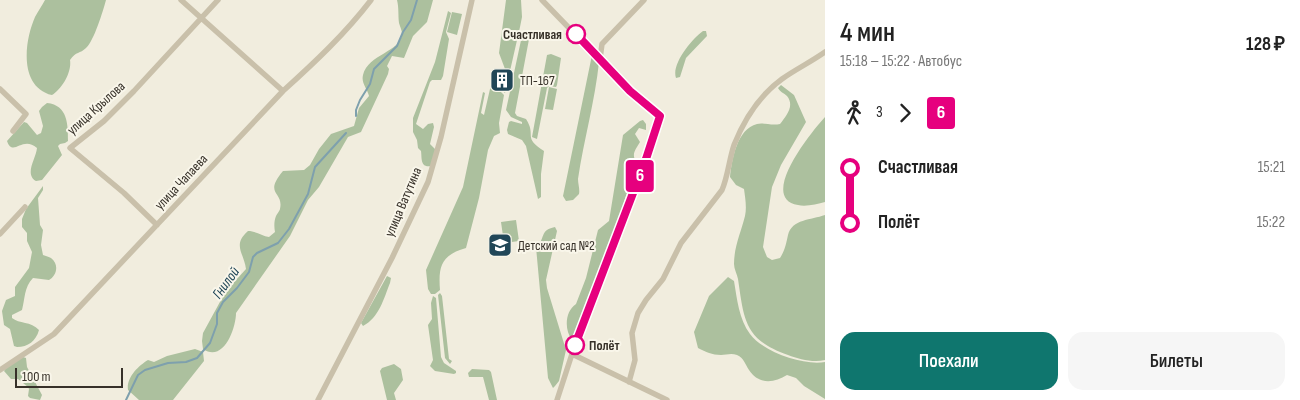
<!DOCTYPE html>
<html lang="ru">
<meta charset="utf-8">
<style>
body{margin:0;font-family:"Sofia Sans Condensed",sans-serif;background:#f6f6f6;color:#222;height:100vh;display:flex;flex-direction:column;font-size:19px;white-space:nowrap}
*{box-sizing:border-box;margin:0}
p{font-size:16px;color:#767676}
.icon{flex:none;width:28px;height:28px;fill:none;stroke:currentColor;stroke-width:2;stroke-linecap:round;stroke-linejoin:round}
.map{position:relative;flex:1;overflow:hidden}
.details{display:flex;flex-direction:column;background:#fff;width:475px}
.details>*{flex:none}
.badge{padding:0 10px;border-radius:4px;font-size:18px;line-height:32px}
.scale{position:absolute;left:15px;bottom:12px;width:108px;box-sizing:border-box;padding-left:5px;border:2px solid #373129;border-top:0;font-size:14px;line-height:18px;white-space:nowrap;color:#373129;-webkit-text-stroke:4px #f9f6ea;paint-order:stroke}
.map>.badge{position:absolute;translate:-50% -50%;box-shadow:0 0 0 2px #fff}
.legs{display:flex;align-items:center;gap:8px;height:55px;padding:0 15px;font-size:16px}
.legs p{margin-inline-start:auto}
.summary{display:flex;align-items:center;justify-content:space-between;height:85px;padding:0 15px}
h1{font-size:28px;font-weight:600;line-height:38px}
.cta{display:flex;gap:10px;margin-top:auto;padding:10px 15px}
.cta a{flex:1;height:58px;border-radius:15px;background:#0f766e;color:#fff;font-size:20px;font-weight:600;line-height:58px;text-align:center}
.cta a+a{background:#f6f6f6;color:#222}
ul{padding:0 15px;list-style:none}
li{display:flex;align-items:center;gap:18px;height:55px;font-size:19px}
li i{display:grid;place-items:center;width:8px;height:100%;margin:0 6px;background:currentColor}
li i::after{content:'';width:12px;height:12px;margin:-6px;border:4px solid;border-radius:50%;background:#fff}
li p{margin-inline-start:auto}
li:first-child i{background:linear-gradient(#0000 50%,currentColor 0)}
li:last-child i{background:linear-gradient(currentColor 50%,#0000 0)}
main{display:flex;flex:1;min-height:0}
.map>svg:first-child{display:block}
.green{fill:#acc09e}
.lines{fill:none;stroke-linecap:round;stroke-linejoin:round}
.stream{stroke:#7ea0ad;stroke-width:2}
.street{stroke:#c9c0aa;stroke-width:5.5}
.line-1-casing{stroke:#fff;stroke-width:11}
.line-1{stroke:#e6007e;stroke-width:8}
.stop-1-dot{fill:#fff;stroke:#e6007e;stroke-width:2.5}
.labels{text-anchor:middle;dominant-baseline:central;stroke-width:4;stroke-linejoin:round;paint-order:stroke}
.stop-label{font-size:14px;font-weight:bold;fill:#373129;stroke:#f9f6ea;text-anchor:end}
.poi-label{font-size:14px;fill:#373129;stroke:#f9f6ea;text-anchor:start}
.street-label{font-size:14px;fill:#373129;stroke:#f9f6ea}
.water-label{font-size:15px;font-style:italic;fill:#204657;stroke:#f9f6ea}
</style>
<main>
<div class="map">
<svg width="825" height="400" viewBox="0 0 825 400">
<rect width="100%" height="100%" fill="#f1edde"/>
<path class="green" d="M 45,0 L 106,0 C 103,11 94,41 86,48 C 80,54 76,51 70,60 C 72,72 62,89 52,95 C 19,87 24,42 35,17 C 38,11 42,6 45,0 Z
M 397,0 L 433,0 L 427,22 L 413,36 L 404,58 L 392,56 L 387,66 L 389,69 L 388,74 L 361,132 L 348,137 L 319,187 L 308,200 L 290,236 L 236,313 C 236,329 223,363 203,349 L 202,341 L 203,333 L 221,300 L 227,290 L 246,269 C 244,253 232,245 248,231 C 256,231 262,236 269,237 L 275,232 C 274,227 274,221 276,216 C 277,214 280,210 280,209 C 284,191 263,195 283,171 L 304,170 L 310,165 L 319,149 L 331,134 L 354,126 L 359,108 L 369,96 C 367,88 361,83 363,75 C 368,54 401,52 402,34 C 402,30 400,27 399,23 C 398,15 399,8 397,0 Z
M 506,0 L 521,0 L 522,17 L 520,27 L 505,93 L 504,92 L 509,71 L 505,69 L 499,53 Z
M 448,11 L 451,13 L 446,32 L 449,39 L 443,76 L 441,80 L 432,80 L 430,82 L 416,124 L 423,129 L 428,124 L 433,123 L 434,127 L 430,144 L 436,150 L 431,166 C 420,168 422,158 421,151 L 418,148 L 417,140 L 413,132 L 413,118 L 435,62 Z
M 452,12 L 462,14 L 457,35 L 447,32 Z
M 523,31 L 529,32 L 530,34 L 515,113 L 517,116 L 526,119 C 537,136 522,137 544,151 L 541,174 L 541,197 L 538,199 L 526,146 L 522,140 L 508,134 L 507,130 L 509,122 L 511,121 L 522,124 L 522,122 L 511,117 L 506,110 Z
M 703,31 L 706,31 L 707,36 L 686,58 L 680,77 L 676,78 C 671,64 692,39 703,31 Z
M 551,54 L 561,58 L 557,85 L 556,87 L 549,86 L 547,88 L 537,139 L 532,137 L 547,55 Z
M 592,55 L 599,62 C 595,101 584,139 578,179 C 578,184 580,189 579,194 L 573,200 L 566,201 L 563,196 Z
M 781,85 L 794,95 L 806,122 L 781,165 L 772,187 L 763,247 L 767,257 L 772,260 L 780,258 C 785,250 786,244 788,235 C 792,219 811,220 825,215 L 825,360 C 813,363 799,359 788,355 C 744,340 744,319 738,279 C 737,274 734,269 734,264 C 734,247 741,232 745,216 C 747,207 745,197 744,189 L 736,185 L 730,177 C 732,159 737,129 757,124 C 763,122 771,126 780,124 C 786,116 795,106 787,96 C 784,93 780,92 778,88 Z
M 492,87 L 498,89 L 504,95 L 499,123 L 500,133 L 494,136 L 488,150 L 479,198 L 466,248 C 442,255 438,265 440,290 L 435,294 L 431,294 L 428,289 L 426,270 L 463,187 L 483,92 L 485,93 L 481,113 L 484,115 L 490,89 Z
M 549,87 L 557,89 L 553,110 L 545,109 Z
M 47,103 C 68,105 68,125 68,141 L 65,143 L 60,144 L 58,146 L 62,155 L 42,180 L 36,181 C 24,174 36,159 37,148 C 22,135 13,158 7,141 L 24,122 L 27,123 L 37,135 L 41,133 L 43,126 L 39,111 L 42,107 Z
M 825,117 L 825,202 C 817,204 806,207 798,205 C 757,198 813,130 825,117 Z
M 643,120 L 646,124 L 646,130 L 639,128 L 635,134 L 640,142 C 636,149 631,154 636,161 C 620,221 598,280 575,338 L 572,340 C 564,330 565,311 576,304 L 586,278 L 598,230 L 609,221 L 623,135 L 640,121 Z
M 43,186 L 43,190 L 38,198 L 40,225 L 43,230 L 41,245 L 43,255 C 46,256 49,257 51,258 C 60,265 56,276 49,280 L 33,278 C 24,287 25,299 22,310 L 12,315 L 12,318 C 19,324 31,321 39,330 C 36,341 28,347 17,347 L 14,346 L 10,329 L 4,325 L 2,311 L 6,300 L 15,296 L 15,287 L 29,268 L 32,252 L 27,241 L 27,233 L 22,227 L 22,219 L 26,209 Z
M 516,220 L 519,241 L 504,243 L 501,222 Z
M 555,227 L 557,231 L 546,280 L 547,288 L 566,350 L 559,381 L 555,386 L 553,388 L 548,378 L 536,247 C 546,239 539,230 555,227 Z
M 387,276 L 391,278 L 390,283 C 384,298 379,318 363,326 L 361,323 Z
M 728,277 L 734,281 C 737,299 739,319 750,334 C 763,352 804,366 825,362 L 825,399 L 804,386 L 796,378 L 787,375 C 774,383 759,385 749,370 C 745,364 744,358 737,355 C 731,353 726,355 721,355 C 712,355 706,352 698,348 L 694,332 L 709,296 Z
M 440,293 L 442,296 L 449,359 L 452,361 L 450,364 L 445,358 L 438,295 Z
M 433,296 L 436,298 L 441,357 L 444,363 L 456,371 L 456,373 L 454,374 L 435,371 L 430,366 L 433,360 L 428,325 L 432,319 L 431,303 Z
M 195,349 L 203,352 L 204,361 L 173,400 L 139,400 L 128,390 C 126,378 138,366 148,360 L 154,362 L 167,356 Z
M 23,357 L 26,358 L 27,367 L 42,395 L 40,400 L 30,398 L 28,396 L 29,389 L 28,387 L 18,379 L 11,379 L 4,371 L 6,368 Z
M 394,364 L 401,369 L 403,380 L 394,393 L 396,400 L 387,400 L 380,371 L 382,368 Z
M 472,369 L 489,370 L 491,372 L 497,400 L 489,400 L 483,377 L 469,377 L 468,373 Z"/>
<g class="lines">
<path class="stream" d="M 356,116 L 356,110 L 360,100 L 370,84 L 374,69 L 397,46 L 403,32 L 411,20 L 417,0
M 126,400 L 138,375 L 145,370 L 168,363 L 186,362 L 197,358 L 210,343 L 217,324 L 217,313 L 223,302 L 237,288 L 249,272 L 253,257 L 257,253 L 278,243 L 289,229 L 308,194 L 315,167 L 346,133"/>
<path class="street" d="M 181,0 L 283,91
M 542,0 L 630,91 L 660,116 L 647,159 L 572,354 L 557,400
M 600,59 L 602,44 L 644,0
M 0,89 L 26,114 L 13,131
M 157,225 L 124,193 L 70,148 L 104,121 L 134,91 L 218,0
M 0,234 L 25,207
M 572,354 L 667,400
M 0,370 L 54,334 L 283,91 C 314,63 345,34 371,0
M 629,382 L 635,360 L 632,333 L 638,313 L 646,300 L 663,279 L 681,243 L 722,190 C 728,176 729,160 734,145 C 744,120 760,95 782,79 C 796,69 811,62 825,52
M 318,400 L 392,258 L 428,182 L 441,137 L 472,0"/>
</g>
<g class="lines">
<g class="line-1-casing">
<path id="line-1" d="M 575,345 L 646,159 L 660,116 L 630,91 L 576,34"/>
</g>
<use href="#line-1" class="line-1"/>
</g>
<defs>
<g id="building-square" transform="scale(1.25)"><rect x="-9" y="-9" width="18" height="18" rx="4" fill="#204657" stroke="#f9f6ea"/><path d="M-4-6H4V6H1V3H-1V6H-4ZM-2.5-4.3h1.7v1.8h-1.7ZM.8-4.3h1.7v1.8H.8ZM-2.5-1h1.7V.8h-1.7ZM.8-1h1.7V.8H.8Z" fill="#fff"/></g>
<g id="school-square" transform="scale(1.25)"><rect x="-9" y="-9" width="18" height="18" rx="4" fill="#204657" stroke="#f9f6ea"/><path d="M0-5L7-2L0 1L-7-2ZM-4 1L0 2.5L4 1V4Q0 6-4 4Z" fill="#fff"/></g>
</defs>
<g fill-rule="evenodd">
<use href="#building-square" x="502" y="80"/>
<use href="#school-square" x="500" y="245"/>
</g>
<g class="stop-1-dot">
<circle cx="576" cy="34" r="9"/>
<circle cx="575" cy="345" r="9"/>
</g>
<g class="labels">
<g class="stop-label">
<text x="562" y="34">Счастливая</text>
<text x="589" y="345" text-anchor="start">Полёт</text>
</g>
<g class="poi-label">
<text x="520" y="80">ТП-167</text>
<text x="518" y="245">Детский сад №2</text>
</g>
<g class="street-label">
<text transform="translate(96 108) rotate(-42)">улица Крылова</text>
<text transform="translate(181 182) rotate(-47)">улица Чапаева</text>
<text transform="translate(403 202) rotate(-67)">улица Ватутина</text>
</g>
<g class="water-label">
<text transform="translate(226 283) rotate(-54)">Гнилой</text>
</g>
</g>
</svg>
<div class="scale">100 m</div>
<b class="badge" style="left:640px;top:176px;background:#e6007e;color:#fff">6</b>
</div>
<section class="details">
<div class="summary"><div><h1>4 мин</h1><p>15:18 – 15:22 · Автобус</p></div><b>128 ₽</b></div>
<div class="legs"><svg class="icon" aria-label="walk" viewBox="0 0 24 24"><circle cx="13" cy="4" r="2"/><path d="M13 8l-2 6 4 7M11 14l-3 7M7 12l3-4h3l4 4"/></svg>3<svg class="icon" aria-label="forward" viewBox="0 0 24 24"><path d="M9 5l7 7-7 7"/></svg><b class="badge" style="background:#e6007e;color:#fff">6</b></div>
<ul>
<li><i style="color:#e6007e"></i><b>Счастливая</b><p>15:21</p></li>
<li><i style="color:#e6007e"></i><b>Полёт</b><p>15:22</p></li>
</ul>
<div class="cta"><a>Поехали</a><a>Билеты</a></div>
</section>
</main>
